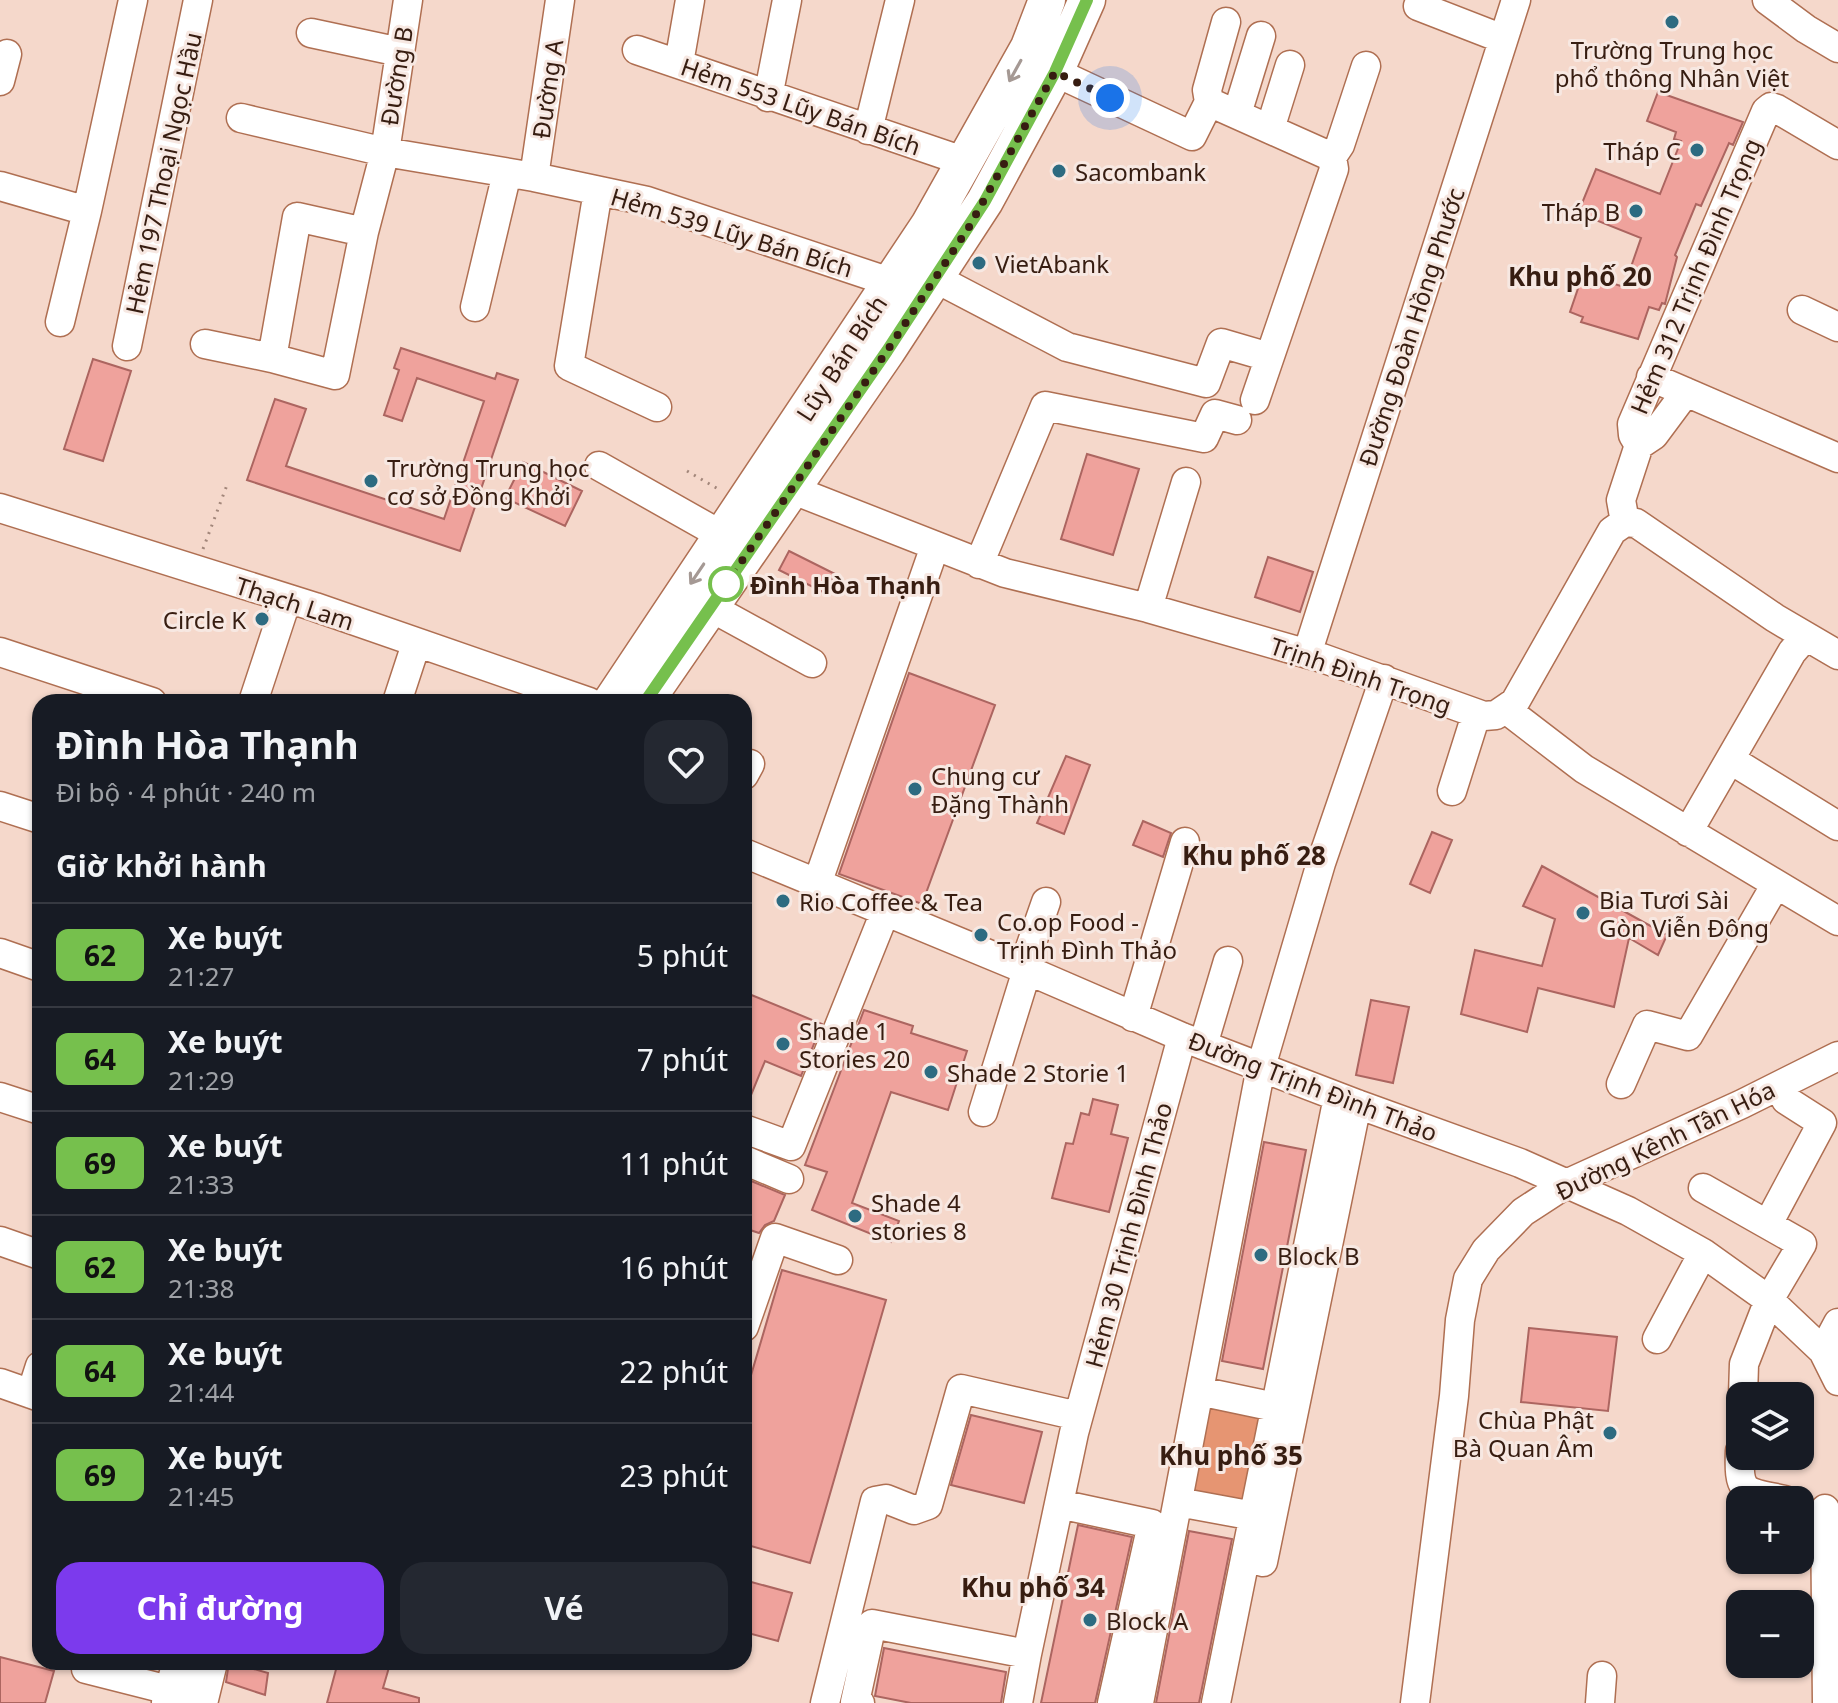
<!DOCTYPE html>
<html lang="vi">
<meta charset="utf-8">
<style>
body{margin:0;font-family:"Noto Sans",sans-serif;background:#242831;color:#f1f3f6;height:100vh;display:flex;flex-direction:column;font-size:30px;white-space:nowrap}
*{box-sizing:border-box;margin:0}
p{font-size:26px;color:#9ea1a6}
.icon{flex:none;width:44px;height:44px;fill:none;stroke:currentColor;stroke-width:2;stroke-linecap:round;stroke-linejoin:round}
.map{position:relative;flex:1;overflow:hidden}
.details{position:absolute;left:32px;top:694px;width:720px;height:976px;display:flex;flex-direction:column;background:#171b24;border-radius:24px;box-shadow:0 2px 6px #0004}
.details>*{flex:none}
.badge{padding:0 16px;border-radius:12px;font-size:28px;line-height:52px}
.fabs{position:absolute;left:1726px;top:1382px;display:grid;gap:16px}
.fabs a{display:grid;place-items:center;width:88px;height:88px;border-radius:16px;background:#171b24;box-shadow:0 2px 6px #0004;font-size:40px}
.you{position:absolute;width:40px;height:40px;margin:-20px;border:6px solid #fff;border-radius:50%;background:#1a73e8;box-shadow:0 0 0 12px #1a73e833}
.map>.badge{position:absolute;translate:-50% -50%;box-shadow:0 0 0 4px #fff}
h2{padding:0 24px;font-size:30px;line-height:72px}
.round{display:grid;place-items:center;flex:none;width:84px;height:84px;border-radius:24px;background:#242831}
.headline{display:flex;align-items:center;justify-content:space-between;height:136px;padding:0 24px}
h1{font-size:38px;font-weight:700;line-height:60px}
.primary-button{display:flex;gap:16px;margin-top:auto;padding:16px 24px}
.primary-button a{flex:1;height:92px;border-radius:24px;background:#7c3aed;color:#fff;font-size:32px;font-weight:700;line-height:92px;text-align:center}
.primary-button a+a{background:#242831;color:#f1f3f6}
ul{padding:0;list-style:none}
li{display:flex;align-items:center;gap:24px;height:104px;padding:0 24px;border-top:2px solid #363941}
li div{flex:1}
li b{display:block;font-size:30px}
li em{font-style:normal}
li .badge{min-width:88px;font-weight:700;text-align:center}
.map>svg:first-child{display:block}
.green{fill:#e69572}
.building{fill:#efa29c;stroke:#ac6560;stroke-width:2}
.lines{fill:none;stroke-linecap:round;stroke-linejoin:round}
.minor-casing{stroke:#af6f52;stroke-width:31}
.major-casing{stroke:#af6f52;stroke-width:39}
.path{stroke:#a2867a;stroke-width:3;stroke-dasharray:2 6;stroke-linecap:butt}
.minor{stroke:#fff;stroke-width:28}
.major{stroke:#fff;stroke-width:36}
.oneway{stroke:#a59994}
.line-casing{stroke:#fff;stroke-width:18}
.line{stroke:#76c04d;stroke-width:12}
.walk{stroke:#371d11;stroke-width:8;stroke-dasharray:0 14.4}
.poi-dot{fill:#2d6b81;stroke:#f7e8e2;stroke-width:3}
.stop-dot{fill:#fff;stroke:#76c04d;stroke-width:4}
.labels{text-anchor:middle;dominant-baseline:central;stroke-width:6;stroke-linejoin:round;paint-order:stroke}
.poi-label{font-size:24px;fill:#371d11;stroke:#f7e8e2;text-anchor:start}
.street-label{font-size:24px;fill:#371d11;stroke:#f7e8e2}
.stop-label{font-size:24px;font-weight:bold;fill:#371d11;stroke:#f7e8e2;text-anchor:start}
.neighbourhood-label{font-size:26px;font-weight:bold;fill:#371d11;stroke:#f7e8e2}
</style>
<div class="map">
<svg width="1838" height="1703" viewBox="0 0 1838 1703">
<rect width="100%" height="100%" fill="#f5d8cb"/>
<path class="green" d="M 1205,1401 L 1267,1412 L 1249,1509 L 1187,1497 Z"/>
<path class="building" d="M 1658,92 L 1743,122 L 1733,145 L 1729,143 L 1701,206 L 1696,204 L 1675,255 L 1677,257 L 1665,304 L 1662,303 L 1659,310 L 1649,307 L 1638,339 L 1581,322 L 1583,317 L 1570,312 L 1583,274 L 1624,287 L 1641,238 L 1578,213 L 1596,169 L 1660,194 L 1681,141 L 1674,139 L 1676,132 L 1647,121 Z
M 401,348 L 495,379 L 497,373 L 518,380 L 460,551 L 247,480 L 275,399 L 306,409 L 286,466 L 444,519 L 484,401 L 417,378 L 402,421 L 384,415 L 399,370 L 394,368 Z
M 93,359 L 131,371 L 103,461 L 64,449 Z
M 1087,454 L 1139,469 L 1113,555 L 1061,539 Z
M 523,462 L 582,491 L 565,526 L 505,498 Z
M 789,551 L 835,574 L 825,593 L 779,570 Z
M 1268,557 L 1313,572 L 1300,612 L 1255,597 Z
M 909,673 L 995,705 L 922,904 L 839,874 Z
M 1066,756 L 1090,765 L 1064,834 L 1037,823 Z
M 1143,821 L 1171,833 L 1163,857 L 1133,845 Z
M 1432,832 L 1452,840 L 1430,893 L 1410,884 Z
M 1542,866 L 1667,935 L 1658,955 L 1629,938 L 1614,1007 L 1538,988 L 1527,1032 L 1461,1014 L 1475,950 L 1542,966 L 1555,919 L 1523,906 Z
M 744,992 L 822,1024 L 801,1076 L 765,1061 L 744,1112 Z
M 1371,1000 L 1409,1007 L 1393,1083 L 1356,1075 Z
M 864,1010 L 913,1026 L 911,1033 L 967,1051 L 948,1110 L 891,1092 L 852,1203 L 899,1221 L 891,1242 L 812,1210 L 827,1172 L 805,1165 Z
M 1093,1099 L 1118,1105 L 1111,1134 L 1128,1138 L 1109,1212 L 1052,1198 L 1066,1143 L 1073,1144 L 1081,1113 L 1089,1115 Z
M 1264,1142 L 1306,1150 L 1263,1369 L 1222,1361 Z
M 744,1178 L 785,1195 L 774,1221 L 765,1225 L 759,1233 L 744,1228 Z
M 782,1270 L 886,1300 L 810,1563 L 744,1544 L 744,1399 Z
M 1529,1328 L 1617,1337 L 1608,1411 L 1521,1402 Z
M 971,1415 L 1042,1432 L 1024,1503 L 951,1485 Z
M 1078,1525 L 1132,1537 L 1095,1703 L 1041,1703 Z
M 1189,1531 L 1232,1539 L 1199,1703 L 1156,1703 Z
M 744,1580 L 792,1593 L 778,1641 L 744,1632 Z
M 884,1648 L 1006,1672 L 1001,1703 L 911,1703 L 875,1696 Z
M 0,1657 L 54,1671 L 45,1703 L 0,1703 Z
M 229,1662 L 268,1673 L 265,1695 L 226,1682 Z
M 338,1662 L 390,1664 L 383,1688 L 419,1698 L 419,1703 L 327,1703 Z"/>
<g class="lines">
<g class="minor-casing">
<path id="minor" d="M 1421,0 L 1418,6 L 1503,39
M 1767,0 L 1806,29 L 1838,48
M 311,33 L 400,52
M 637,50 L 966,162
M 679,63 L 690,0
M 1055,72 L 1192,136 L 1209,102 L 1332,157
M 0,81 L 7,54
M 768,97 L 787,0
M 1209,102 L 1207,90 L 1226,22
M 1237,114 L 1261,36
M 241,118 L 385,152 L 534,177 L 647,201 L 890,282
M 1270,129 L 1290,65
M 868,130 L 900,0
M 1332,157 L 1340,145 L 1366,66
M 534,177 L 560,0
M 0,186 L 87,211
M 598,191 L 569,366 L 657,407
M 364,232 L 385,152 L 408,0
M 935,278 L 1067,347 L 1206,383 L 1221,343 L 1269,357
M 475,307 L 507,173
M 1802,310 L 1838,327
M 60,322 L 87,211 L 133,0
M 205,344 L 272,358 L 297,217 L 364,232 L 335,375 L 272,358
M 127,346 L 198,0
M 1651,377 L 1838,458
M 1255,400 L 1334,169 L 1332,157
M 1639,445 L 1654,435 L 1686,392
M 599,466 L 723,536
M 773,482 L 1005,573 L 1148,608 L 1322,658 L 1484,716 L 1496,715 L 1515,702 L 1612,531 L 1625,522 L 1636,523 L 1775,618 L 1838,655
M 0,508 L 315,607 L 589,702
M 1625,522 L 1621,500 L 1639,445 L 1633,435 L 1632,424 L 1766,111 L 1771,107 L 1777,109 L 1838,145
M 979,564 L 1045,406 L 1204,438 L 1215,414 L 1237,420
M 710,607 L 812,663
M 1148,608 L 1186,482
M 0,652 L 152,702
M 1307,654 L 1516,0
M 253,702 L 287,599
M 397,702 L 416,644
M 1507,710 L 1584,769 L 1838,921
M 1731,760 L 1838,826
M 744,775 L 750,764
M 1452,791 L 1476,715
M 0,806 L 40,819
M 1688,832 L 1792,652 L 1805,637
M 744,853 L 1027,970 L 1182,1037 L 1357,1104 L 1520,1163 L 1628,1211 L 1703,1253 L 1769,1300 L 1823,1351 L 1838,1381
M 817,884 L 935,546
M 0,953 L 40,967
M 1023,968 L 1046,902
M 1133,1017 L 1185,842
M 1203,1045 L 1228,961
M 1621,1084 L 1647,1025 L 1688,1036 L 1776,884
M 0,1097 L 40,1110
M 983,1112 L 1027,970
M 744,1129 L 791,1146 L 885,912
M 744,1160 L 789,1179
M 1703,1188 L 1802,1244 L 1769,1300 L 1744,1364 L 1743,1396
M 1768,1224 L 1822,1123 L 1786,1100
M 0,1241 L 40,1255
M 744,1327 L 775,1238 L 838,1260
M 1657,1339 L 1703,1253
M 1823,1351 L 1838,1323
M 0,1383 L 40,1397
M 1199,1391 L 1275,1407
M 31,1394 L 40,1366
M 1740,1451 C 1738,1496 1745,1491 1785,1500
M 1178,1502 L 1254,1516
M 1059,1504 L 1152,1524 L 1112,1703
M 1825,1509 L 1827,1703
M 1263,1562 L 1357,1104
M 86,1669 L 173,1691
M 825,1703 L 875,1501 L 886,1499 L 914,1510 L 928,1505 L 961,1389 L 1078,1416
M 860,1703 L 855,1702 L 872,1624 L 1027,1654 L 1074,1433 L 1182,1037
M 1018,1703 L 1027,1654
M 1139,1703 L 1261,1067 L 1321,863 L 1384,679
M 1216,1703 L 1338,1097
M 1415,1703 L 1454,1396 L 1460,1320 L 1468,1279 L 1486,1250 L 1523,1212 L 1566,1184 L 1742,1104 L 1838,1056
M 1600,1703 L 1602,1676"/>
</g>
<g class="major-casing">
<path id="major" d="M 611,702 L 929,225 L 1029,47 L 1047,0
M 645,702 L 887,351 L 985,201 L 1055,72 L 1087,0
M 170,1703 L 181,1662
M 199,1703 L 209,1662"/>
</g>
<path class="path" d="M 687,471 L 720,490
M 203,549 L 227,485"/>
<use href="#minor" class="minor"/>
<use href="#major" class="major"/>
</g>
<defs><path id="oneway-shaft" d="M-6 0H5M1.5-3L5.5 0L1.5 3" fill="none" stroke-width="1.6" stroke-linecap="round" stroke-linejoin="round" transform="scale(2)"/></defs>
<g class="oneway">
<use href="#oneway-shaft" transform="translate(1015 71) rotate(119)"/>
<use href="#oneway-shaft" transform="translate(697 574) rotate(124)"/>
</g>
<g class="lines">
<g class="line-casing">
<path id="line" d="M 645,702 L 887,351 L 985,201 L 1055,72 L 1087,0"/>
</g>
<use href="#line" class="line"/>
<path class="walk" d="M 726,584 L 887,351 L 969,227 L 1055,72 L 1110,98"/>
</g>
<g class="poi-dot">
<circle cx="1672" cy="22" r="8"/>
<circle cx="1697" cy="150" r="8"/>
<circle cx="1059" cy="171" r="8"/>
<circle cx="1636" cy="211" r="8"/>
<circle cx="979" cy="263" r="8"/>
<circle cx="371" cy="481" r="8"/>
<circle cx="262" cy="619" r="8"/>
<circle cx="915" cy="789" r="8"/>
<circle cx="783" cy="901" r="8"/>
<circle cx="1583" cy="913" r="8"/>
<circle cx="981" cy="935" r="8"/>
<circle cx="783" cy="1044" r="8"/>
<circle cx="931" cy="1072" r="8"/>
<circle cx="855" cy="1216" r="8"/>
<circle cx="1261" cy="1255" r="8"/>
<circle cx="1610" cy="1433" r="8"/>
<circle cx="1090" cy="1620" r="8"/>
</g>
<circle class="stop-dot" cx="726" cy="584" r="16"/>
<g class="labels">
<g class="poi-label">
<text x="1672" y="49" text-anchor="middle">Trường Trung học<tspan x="1672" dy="28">phổ thông Nhân Việt</tspan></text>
<text x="1681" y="150" text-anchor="end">Tháp C</text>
<text x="1075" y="171">Sacombank</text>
<text x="1620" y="211" text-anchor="end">Tháp B</text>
<text x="995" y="263">VietAbank</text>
<text x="387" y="467">Trường Trung học<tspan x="387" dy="28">cơ sở Đồng Khởi</tspan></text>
<text x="246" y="619" text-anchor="end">Circle K</text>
<text x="931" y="775">Chung cư<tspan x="931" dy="28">Đặng Thành</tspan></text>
<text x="1599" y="899">Bia Tươi Sài<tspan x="1599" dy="28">Gòn Viễn Đông</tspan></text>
<text x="799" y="901">Rio Coffee &amp; Tea</text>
<text x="997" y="921">Co.op Food -<tspan x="997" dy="28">Trịnh Đình Thảo</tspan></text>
<text x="799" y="1030">Shade 1<tspan x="799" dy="28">Stories 20</tspan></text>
<text x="947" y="1072">Shade 2 Storie 1</text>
<text x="871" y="1202">Shade 4<tspan x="871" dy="28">stories 8</tspan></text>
<text x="1277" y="1255">Block B</text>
<text x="1594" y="1419" text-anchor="end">Chùa Phật<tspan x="1594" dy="28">Bà Quan Âm</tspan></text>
<text x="1106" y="1620">Block A</text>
</g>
<g class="street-label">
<text transform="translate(396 76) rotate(-81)">Đường B</text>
<text transform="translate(547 89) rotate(-82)">Đường A</text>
<text transform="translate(801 106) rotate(19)">Hẻm 553 Lũy Bán Bích</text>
<text transform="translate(163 173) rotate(-78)">Hẻm 197 Thoại Ngọc Hầu</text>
<text transform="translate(732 232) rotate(17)">Hẻm 539 Lũy Bán Bích</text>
<text transform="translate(1695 276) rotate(-67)">Hẻm 312 Trịnh Đình Trọng</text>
<text transform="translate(1411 327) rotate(-72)">Đường Đoàn Hồng Phước</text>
<text transform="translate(841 358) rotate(-57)">Lũy Bán Bích</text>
<text transform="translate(295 603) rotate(18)">Thạch Lam</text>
<text transform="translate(1361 675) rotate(19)">Trịnh Đình Trọng</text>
<text transform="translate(1313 1086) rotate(21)">Đường Trịnh Đình Thảo</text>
<text transform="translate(1665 1140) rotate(-26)">Đường Kênh Tân Hóa</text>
<text transform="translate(1128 1235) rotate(-75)">Hẻm 30 Trịnh Đình Thảo</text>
</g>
<g class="stop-label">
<text x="750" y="584">Đình Hòa Thạnh</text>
</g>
<g class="neighbourhood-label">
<text x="1580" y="276">Khu phố 20</text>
<text x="1254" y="855">Khu phố 28</text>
<text x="1231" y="1455">Khu phố 35</text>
<text x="1033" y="1587">Khu phố 34</text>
</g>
</g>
</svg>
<div class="fabs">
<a><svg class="icon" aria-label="layers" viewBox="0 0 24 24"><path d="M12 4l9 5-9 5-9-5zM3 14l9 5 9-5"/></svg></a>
<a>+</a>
<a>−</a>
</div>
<div class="you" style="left:1110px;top:98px"></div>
<section class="details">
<div class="headline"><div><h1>Đình Hòa Thạnh</h1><p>Đi bộ · 4 phút · 240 m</p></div><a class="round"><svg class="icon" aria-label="heart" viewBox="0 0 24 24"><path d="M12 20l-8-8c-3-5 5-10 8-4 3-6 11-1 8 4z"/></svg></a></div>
<h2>Giờ khởi hành</h2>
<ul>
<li><span class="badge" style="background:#76c04d;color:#111">62</span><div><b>Xe buýt</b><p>21:27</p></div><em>5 phút</em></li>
<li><span class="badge" style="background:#76c04d;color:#111">64</span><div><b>Xe buýt</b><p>21:29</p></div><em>7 phút</em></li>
<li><span class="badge" style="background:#76c04d;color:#111">69</span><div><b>Xe buýt</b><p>21:33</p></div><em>11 phút</em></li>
<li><span class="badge" style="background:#76c04d;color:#111">62</span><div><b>Xe buýt</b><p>21:38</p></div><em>16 phút</em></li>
<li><span class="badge" style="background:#76c04d;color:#111">64</span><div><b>Xe buýt</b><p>21:44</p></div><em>22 phút</em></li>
<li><span class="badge" style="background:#76c04d;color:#111">69</span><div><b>Xe buýt</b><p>21:45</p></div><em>23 phút</em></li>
</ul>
<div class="primary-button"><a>Chỉ đường</a><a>Vé</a></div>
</section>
</div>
